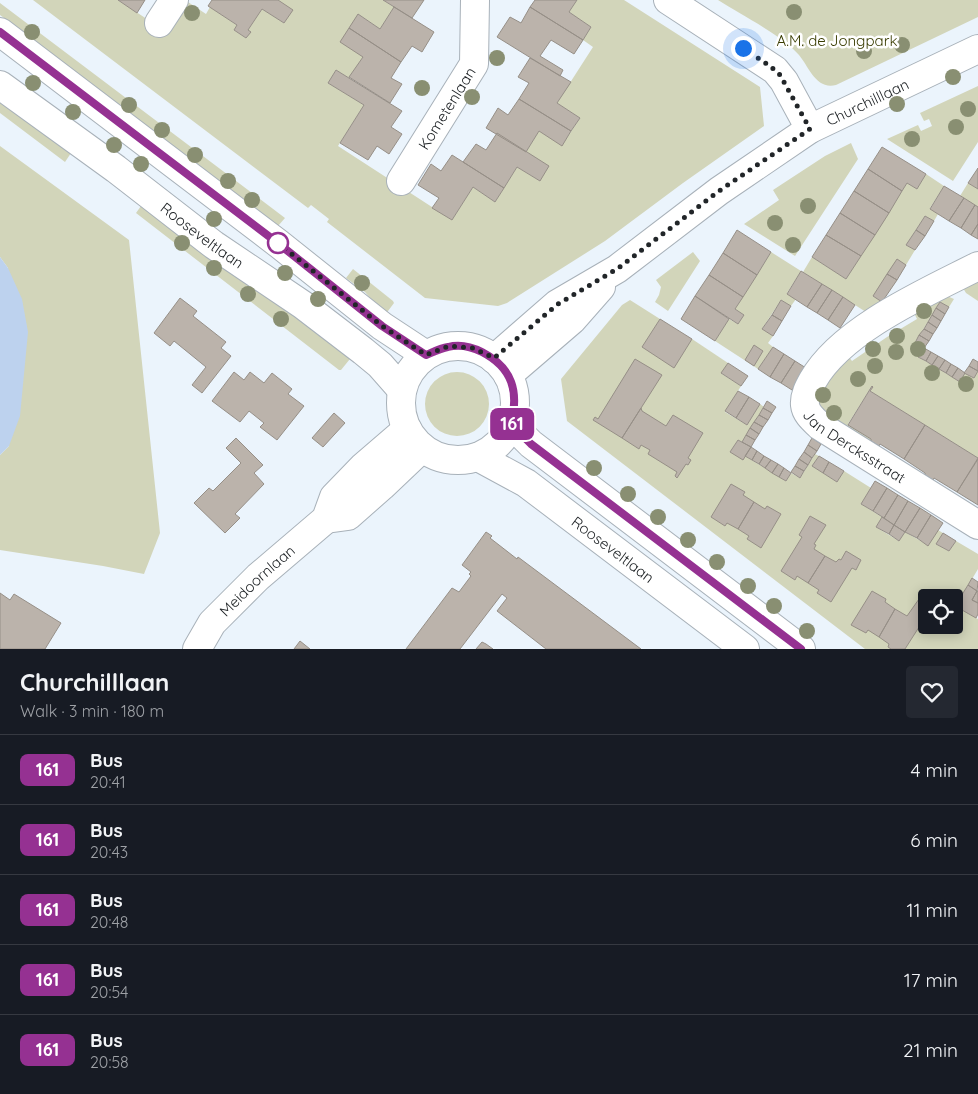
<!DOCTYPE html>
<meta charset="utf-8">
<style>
body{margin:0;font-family:Quicksand,sans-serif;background:#242831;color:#f1f3f6;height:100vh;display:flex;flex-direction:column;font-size:19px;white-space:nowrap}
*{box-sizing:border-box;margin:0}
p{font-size:16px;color:#9ea1a6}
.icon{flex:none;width:28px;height:28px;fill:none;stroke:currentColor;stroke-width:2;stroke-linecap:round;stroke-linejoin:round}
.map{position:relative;height:649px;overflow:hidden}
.sheet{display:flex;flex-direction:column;background:#171b24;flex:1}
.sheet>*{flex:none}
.badge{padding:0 10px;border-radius:8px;font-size:18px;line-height:32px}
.controls{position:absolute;left:918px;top:589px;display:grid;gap:10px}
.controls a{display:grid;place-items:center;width:45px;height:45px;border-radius:5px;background:#171b24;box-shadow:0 2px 12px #0003;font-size:25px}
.you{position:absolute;width:25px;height:25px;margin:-12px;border:4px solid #fff;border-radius:50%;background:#1a73e8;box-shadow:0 0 0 8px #1a73e833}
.map>.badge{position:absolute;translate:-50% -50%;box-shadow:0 0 0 2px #fff}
.round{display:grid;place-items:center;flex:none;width:52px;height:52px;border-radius:5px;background:#242831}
.summary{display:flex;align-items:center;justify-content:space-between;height:85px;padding:0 20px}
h1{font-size:24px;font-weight:800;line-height:38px}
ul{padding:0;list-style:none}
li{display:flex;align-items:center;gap:15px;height:70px;padding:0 20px;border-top:1px solid #363941}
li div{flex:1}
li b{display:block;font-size:19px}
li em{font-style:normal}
li .badge{min-width:55px;font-weight:700;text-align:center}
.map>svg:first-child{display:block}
.green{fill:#d2d5ba;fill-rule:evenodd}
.water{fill:#bdd2ee}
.building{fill:#bbb3ab;stroke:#968f87}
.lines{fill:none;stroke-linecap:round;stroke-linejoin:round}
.street-casing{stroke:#a8b1b9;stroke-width:30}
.secondary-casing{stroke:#a8b1b9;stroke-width:30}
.street{stroke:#fff;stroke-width:28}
.secondary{stroke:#fff;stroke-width:28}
.tree{fill:#898f72}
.line-casing{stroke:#fff;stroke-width:11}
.line{stroke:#953192;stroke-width:8}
.walk{stroke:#212528;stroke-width:5;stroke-dasharray:0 9}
.stop-dot{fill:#fff;stroke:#953192;stroke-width:2.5}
.labels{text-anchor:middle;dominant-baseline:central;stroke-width:5;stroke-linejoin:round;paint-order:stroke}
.park-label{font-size:15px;fill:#393c01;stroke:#fff}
.street-label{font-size:15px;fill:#212528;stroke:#fff}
</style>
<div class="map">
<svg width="978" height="649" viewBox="0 0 978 649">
<rect width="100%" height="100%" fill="#ebf4fc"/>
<path class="green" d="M 33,0 L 118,0 L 165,31 L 185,0 L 206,14 L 210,7 L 237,25 L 234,30 L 246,38 L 250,32 L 248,30 L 262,9 L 284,23 L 292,10 L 278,0 L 383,0 L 394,7 L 380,29 L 358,14 L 363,57 L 349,78 L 336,70 L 328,83 L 364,105 L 338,146 L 452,220 L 473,187 L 495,202 L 517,167 L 540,181 L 526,152 L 539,131 L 562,145 L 580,118 L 557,103 L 593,47 L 583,40 L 591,27 L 569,12 L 577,0 L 624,0 L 760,87 L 764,126 L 683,183 L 605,241 L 507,303 L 498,306 L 425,298 L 327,222 L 329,219 L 311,205 L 308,208 Z
M 718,0 L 978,0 L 978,17 L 836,85 C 816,90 809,67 799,55 C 782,35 741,15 718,0 Z
M 0,3 L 285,218 L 278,226 L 0,15 Z
M 978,86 L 978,142 L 953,181 L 887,139 L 918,125 L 921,131 L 932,126 L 929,119 L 924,121 L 920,113 Z
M 0,101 L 71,153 L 65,162 L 0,113 Z
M 851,143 L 858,159 L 795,256 L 744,224 L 779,200 L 773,190 L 825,156 Z
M 0,146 L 129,240 L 160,533 L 144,574 L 103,566 L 0,550 L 0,455 L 9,446 L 8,268 L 0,257 Z
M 926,174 L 944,186 L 930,208 L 938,214 L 934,221 L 925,216 L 906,245 L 915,250 L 906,265 L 873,296 L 882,302 L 866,312 L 803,272 L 812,257 L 846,279 L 907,183 L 917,189 Z
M 968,183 L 978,189 L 978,207 L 960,196 Z
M 141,206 L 354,354 L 341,370 L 339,370 L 136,213 Z
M 693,252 L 700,261 L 668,311 L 655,302 L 659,295 L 661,287 L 656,280 Z
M 771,252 L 801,271 L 787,293 L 796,299 L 791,306 L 781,300 L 762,329 L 773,336 L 768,343 L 773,347 L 758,369 L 715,341 L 729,319 L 738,324 L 744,315 L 735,309 Z
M 353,269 L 393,301 L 394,303 L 385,315 L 365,292 L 346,278 Z
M 978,275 L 978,301 L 966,293 L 963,288 Z
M 947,296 L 954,299 L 949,307 L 940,302 L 915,343 L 924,348 L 919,357 L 959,381 L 965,373 L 974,378 L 978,371 L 978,458 L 870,391 L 872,386 L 848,424 L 871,439 L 871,441 L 814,406 L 814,399 L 845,352 L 852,361 L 887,337 L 917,319 L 912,309 Z
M 630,300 L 660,319 L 643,347 L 674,367 L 692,339 L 728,363 L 722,374 L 741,386 L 725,412 L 747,425 L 760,404 L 764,407 L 742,442 L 738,440 L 730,452 L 745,456 L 786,481 L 791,473 L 800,478 L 815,454 L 819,456 L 812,466 L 837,482 L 844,471 L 871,488 L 861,504 L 882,517 L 876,527 L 899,541 L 905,532 L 928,545 L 938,530 L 943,533 L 936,544 L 949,551 L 956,541 L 978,554 L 978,569 L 956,606 L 978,619 L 978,649 L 865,649 L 567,421 L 561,379 L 622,305 ZM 926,598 L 954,598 L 954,625 L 926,625 Z
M425 404a32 32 0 1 1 64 0a32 32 0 1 1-64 0Z"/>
<path class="water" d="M 0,257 L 8,268 L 22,299 L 28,332 L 20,416 L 9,446 L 0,455 Z"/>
<path class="building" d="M 118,0 L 145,0 L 137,13 Z
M 212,0 L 278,0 L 293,10 L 284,23 L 262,9 L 248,30 L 251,32 L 246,38 L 234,30 L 237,25 L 208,6 Z
M 383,0 L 424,0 L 412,18 Z
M 535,0 L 577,0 L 569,12 L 591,27 L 583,40 L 530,7 Z
M 394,7 L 434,32 L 422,52 L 412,46 L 401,62 L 349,28 L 358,14 L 380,29 Z
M 530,7 L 583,40 L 574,54 L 551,40 L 540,56 L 563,70 L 560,76 L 497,37 L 510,17 L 521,23 Z
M 349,28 L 401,62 L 391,78 L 402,84 L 390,103 L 349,77 L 363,57 L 340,42 Z
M 530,58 L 571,82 L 557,103 L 580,118 L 571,131 L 519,99 L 529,83 L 518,77 Z
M 336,70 L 402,111 L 391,127 L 402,134 L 389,154 L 377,146 L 368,160 L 340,143 L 364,105 L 328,83 Z
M 519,99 L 571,131 L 562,146 L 539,131 L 526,152 L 486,128 L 498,108 L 508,115 Z
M 497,133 L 549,166 L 540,181 L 517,167 L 504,188 L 463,162 L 476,144 L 486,150 Z
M 882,147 L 926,174 L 917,189 L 907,183 L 902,191 L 868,169 Z
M 452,155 L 504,188 L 495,202 L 473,187 L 452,220 L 432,208 L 439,198 L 418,185 L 431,164 L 441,171 Z
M 978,168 L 978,189 L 968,183 Z
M 868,169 L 902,191 L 889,213 L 854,191 Z
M 944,186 L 964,198 L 949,221 L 930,209 Z
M 854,191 L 889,213 L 875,235 L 840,213 Z
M 964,198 L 975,205 L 961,228 L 949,221 Z
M 975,205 L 978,207 L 978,224 L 971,235 L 961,228 Z
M 840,213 L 875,235 L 861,256 L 826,235 Z
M 925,216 L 934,221 L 925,236 L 916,230 Z
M 978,224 L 978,239 L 971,235 Z
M 737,230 L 771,252 L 757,275 L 723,253 Z
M 916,230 L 925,236 L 915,250 L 906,245 Z
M 826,235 L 861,256 L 846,279 L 812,257 Z
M 723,253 L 757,275 L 743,297 L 709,275 Z
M 897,259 L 906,265 L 897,280 L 887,274 Z
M 801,271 L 822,284 L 807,307 L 787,294 Z
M 887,274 L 897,280 L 882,302 L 873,296 Z
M 709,275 L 743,297 L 735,309 L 744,315 L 738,324 L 695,296 Z
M 822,284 L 832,290 L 817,313 L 807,307 Z
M 832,290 L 843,297 L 828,320 L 817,313 Z
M 695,296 L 729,319 L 715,341 L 681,319 Z
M 843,297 L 855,305 L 840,328 L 828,320 Z
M 180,298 L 197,311 L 193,316 L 226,342 L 221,348 L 231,356 L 202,393 L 192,385 L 206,367 L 174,341 L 170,346 L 154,333 Z
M 781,300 L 791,306 L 782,321 L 772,315 Z
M 940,302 L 949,307 L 945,314 L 936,308 Z
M 936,308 L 945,314 L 941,321 L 932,315 Z
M 772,315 L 782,321 L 773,336 L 762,329 Z
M 932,315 L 941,321 L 937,328 L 928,322 Z
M 660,319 L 692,339 L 674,368 L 642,347 Z
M 928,322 L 937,328 L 933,334 L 924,329 Z
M 924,329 L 933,334 L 929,341 L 919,335 Z
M 919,335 L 929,341 L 924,348 L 915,343 Z
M 754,345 L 763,351 L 754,366 L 745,360 Z
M 773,347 L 784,354 L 770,377 L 758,369 Z
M 924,348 L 931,352 L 926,361 L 918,357 Z
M 931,352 L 938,356 L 932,365 L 926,361 Z
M 784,354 L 795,361 L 781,383 L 770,377 Z
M 938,356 L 945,360 L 939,369 L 932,365 Z
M 635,359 L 662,375 L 622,438 L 593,420 L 595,417 L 598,419 Z
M 973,359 L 978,362 L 978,371 L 969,366 Z
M 945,360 L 951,364 L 946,373 L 939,369 Z
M 795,361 L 806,368 L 792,390 L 781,383 Z
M 728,363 L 748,376 L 741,386 L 721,373 Z
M 951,364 L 958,368 L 952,377 L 946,373 Z
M 969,366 L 978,371 L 974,378 L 964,373 Z
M 958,368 L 965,373 L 960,382 L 952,377 Z
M 234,372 L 244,380 L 250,372 L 264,383 L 272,373 L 292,389 L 288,394 L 304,406 L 277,440 L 260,427 L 264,423 L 249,411 L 240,422 L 212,401 Z
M 872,386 L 873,387 L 870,391 L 925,425 L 904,459 L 880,444 L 879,446 L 871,441 L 871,439 L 848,425 Z
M 738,391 L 749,397 L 736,418 L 725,411 Z
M 749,397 L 760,404 L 747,425 L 736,418 Z
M 767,401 L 776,407 L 772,413 L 763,408 Z
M 641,408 L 642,411 L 666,426 L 673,415 L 703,433 L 688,458 L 691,460 L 688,465 L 686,464 L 677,478 L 675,476 L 677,472 L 648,454 L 650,450 L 641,445 L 639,449 L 622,438 Z
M 763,408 L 772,413 L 768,420 L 759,415 Z
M 334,413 L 345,423 L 323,447 L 312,438 Z
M 759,415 L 768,420 L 763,427 L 754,422 Z
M 754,422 L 763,427 L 759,434 L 750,428 Z
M 925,425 L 978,458 L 957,492 L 934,478 L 933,480 L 925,475 L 925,473 L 904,459 Z
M 750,428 L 759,434 L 755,440 L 746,435 Z
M 746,435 L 755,440 L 751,447 L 742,442 Z
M 236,438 L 263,465 L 254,473 L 264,484 L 235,514 L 240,518 L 225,533 L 194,503 L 209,488 L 213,491 L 241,463 L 226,448 Z
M 812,438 L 821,444 L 817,451 L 808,445 Z
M 738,440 L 751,447 L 743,460 L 730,452 Z
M 808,445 L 817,451 L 812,458 L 804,452 Z
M 751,447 L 757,451 L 752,460 L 745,456 Z
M 757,451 L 764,456 L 759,464 L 752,460 Z
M 804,452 L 812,458 L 808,465 L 799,459 Z
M 764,456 L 771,460 L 765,468 L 759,464 Z
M 819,456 L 829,462 L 823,473 L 812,466 Z
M 799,459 L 808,465 L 804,471 L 795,466 Z
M 978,459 L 978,505 L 957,492 Z
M 771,460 L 778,464 L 772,473 L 765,468 Z
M 829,462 L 844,471 L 837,482 L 823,473 Z
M 778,464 L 784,468 L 779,477 L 772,473 Z
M 795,466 L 804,471 L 800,478 L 791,472 Z
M 784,468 L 791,473 L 786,481 L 779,477 Z
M 875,481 L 887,488 L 873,511 L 861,504 Z
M 731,484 L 745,492 L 743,495 L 754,502 L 738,529 L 727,523 L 725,526 L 711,517 Z
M 887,488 L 898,495 L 884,518 L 873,511 Z
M 898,495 L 908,501 L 894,525 L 884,518 Z
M 908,501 L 920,508 L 905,532 L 894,525 Z
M 754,502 L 765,509 L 767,506 L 781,514 L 761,548 L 747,539 L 749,536 L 738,529 Z
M 920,508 L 931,515 L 917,538 L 905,532 Z
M 931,515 L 943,523 L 928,546 L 917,538 Z
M 810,516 L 826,525 L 814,544 L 816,545 L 814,549 L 825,556 L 808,583 L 797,576 L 795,580 L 781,571 L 802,537 L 799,535 Z
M 882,517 L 894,525 L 889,534 L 876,527 Z
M 894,525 L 905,532 L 899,541 L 889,534 Z
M 486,532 L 492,536 L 490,538 L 517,559 L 518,557 L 641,649 L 546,649 L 497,611 L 507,598 L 502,594 L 460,649 L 406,649 L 452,588 L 459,592 L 471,576 L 469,574 L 471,572 L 462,565 Z
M 943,533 L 956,541 L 949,551 L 936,544 Z
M 846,551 L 861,560 L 856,570 L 852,568 L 831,602 L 817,593 L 819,590 L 808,583 L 825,556 L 836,562 L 839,559 L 841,560 Z
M 972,578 L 978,582 L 977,591 L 968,585 Z
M 968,585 L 977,591 L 972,600 L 978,603 L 978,614 L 976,618 L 955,606 Z
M 872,591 L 886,599 L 885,602 L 895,609 L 879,637 L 868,630 L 866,633 L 851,625 Z
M 977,591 L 978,591 L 978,603 L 972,600 Z
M 0,593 L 10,600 L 14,594 L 61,623 L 45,649 L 0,649 Z
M 919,599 L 926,604 L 927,625 L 926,627 L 921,624 L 905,649 L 891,649 L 888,647 L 889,644 L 879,637 L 895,609 L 907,616 Z
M 300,641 L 310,649 L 294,649 Z
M 482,642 L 486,644 L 493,649 L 476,649 Z"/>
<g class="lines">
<g class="street-casing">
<g id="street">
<path d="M 668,0 L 775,70 L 784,81 L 810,129"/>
<path d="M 159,23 L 174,0"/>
<path id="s1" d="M 401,181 L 474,64 L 475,0"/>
<path id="s2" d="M 978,266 C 927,292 842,329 813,380 C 809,387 804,396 805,405 C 806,414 814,420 820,426 L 978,525"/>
<path id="s3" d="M 494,359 L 557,304 L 617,269 L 719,191 L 810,129 L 978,49"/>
<path d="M 508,375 L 572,320 L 601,287"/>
<path d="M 326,519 L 348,516 L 382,486 L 422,448"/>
<path id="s4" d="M 197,649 L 212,623 L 258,577 L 326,519 L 334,497 L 364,466 L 407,429"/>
</g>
</g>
<g class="secondary-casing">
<g id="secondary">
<path d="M 0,32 L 279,244 L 382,326 L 426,355"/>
<path id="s5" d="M 0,85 L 116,169 L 214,245 L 303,305 L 363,351 L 380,365 L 402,390"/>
<circle cx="458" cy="403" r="57"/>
<path d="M 511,424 L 531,444 L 801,649"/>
<path id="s6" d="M 478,457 L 526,483 L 745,649"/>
</g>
</g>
<use href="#street" class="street"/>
<use href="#secondary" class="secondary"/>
</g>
<g class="tree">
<circle cx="794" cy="12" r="8"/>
<circle cx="192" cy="13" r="8"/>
<circle cx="32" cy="32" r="8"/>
<circle cx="902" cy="45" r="8"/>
<circle cx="864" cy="51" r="8"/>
<circle cx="497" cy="58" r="8"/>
<circle cx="953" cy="77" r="8"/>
<circle cx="33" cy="83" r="8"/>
<circle cx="422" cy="88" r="8"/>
<circle cx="472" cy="97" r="8"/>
<circle cx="897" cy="104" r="8"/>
<circle cx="129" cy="105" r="8"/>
<circle cx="968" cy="109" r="8"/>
<circle cx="73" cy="112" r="8"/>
<circle cx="956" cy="127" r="8"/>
<circle cx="162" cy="130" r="8"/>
<circle cx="912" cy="139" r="8"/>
<circle cx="114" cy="145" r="8"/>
<circle cx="195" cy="155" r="8"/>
<circle cx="141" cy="164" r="8"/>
<circle cx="228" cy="181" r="8"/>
<circle cx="252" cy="200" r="8"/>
<circle cx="808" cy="206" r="8"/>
<circle cx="214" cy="219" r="8"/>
<circle cx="775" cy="223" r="8"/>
<circle cx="182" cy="243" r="8"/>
<circle cx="793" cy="245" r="8"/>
<circle cx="214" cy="268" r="8"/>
<circle cx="285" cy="273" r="8"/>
<circle cx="362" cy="283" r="8"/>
<circle cx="248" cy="294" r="8"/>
<circle cx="318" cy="299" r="8"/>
<circle cx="924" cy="311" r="8"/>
<circle cx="281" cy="319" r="8"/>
<circle cx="897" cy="336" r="8"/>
<circle cx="873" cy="349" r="8"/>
<circle cx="918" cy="349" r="8"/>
<circle cx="896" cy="352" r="8"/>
<circle cx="875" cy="366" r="8"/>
<circle cx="932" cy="373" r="8"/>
<circle cx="858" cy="379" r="8"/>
<circle cx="966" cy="384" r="8"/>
<circle cx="823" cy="395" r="8"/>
<circle cx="834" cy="413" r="8"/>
<circle cx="594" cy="468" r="8"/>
<circle cx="628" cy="494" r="8"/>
<circle cx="658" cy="517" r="8"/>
<circle cx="688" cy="540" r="8"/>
<circle cx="717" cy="562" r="8"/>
<circle cx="748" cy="586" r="8"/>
<circle cx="774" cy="606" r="8"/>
<circle cx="807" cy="631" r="8"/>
</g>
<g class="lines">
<g class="line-casing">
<path id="line" d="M 0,32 L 279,244 L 382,326 L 426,355 C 433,352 441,348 448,347 C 459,344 472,347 482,352 C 513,368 519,392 511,424 L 531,444 L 801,649"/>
</g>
<use href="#line" class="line"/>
<path class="walk" d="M 278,243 L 382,326 L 426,355 L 449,346 L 473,348 L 494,358 L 558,304 L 617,269 L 719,191 L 810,129 L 780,75 L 770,66 L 743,48"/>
</g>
<circle class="stop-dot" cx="278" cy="243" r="10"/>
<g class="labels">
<g class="park-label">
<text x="837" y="40">A.M. de Jongpark</text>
</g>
<g class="street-label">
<text stroke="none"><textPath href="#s3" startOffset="455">Churchilllaan</textPath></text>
<text stroke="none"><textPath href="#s1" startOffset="86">Kometenlaan</textPath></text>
<text stroke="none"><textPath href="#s5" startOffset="252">Rooseveltlaan</textPath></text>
<text stroke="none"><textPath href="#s2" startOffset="296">Jan Dercksstraat</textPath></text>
<text stroke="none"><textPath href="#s6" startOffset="164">Rooseveltlaan</textPath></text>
<text stroke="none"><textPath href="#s4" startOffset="92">Meidoornlaan</textPath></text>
</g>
</g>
</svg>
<div class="controls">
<a><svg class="icon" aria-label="locate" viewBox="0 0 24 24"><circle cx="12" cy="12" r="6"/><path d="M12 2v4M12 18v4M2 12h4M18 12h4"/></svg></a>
</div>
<div class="you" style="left:743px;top:48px"></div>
<b class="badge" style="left:512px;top:424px;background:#953192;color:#fff">161</b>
</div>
<section class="sheet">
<div class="summary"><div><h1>Churchilllaan</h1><p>Walk · 3 min · 180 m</p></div><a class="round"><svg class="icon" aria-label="heart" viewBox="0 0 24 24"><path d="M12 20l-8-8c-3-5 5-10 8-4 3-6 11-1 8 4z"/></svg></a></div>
<ul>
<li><span class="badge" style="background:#953192;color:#fff">161</span><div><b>Bus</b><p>20:41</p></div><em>4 min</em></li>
<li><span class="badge" style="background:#953192;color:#fff">161</span><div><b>Bus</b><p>20:43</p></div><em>6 min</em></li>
<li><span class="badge" style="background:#953192;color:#fff">161</span><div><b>Bus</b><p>20:48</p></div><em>11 min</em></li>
<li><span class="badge" style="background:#953192;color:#fff">161</span><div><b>Bus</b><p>20:54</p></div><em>17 min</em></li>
<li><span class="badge" style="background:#953192;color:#fff">161</span><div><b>Bus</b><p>20:58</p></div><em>21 min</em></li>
</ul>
</section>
